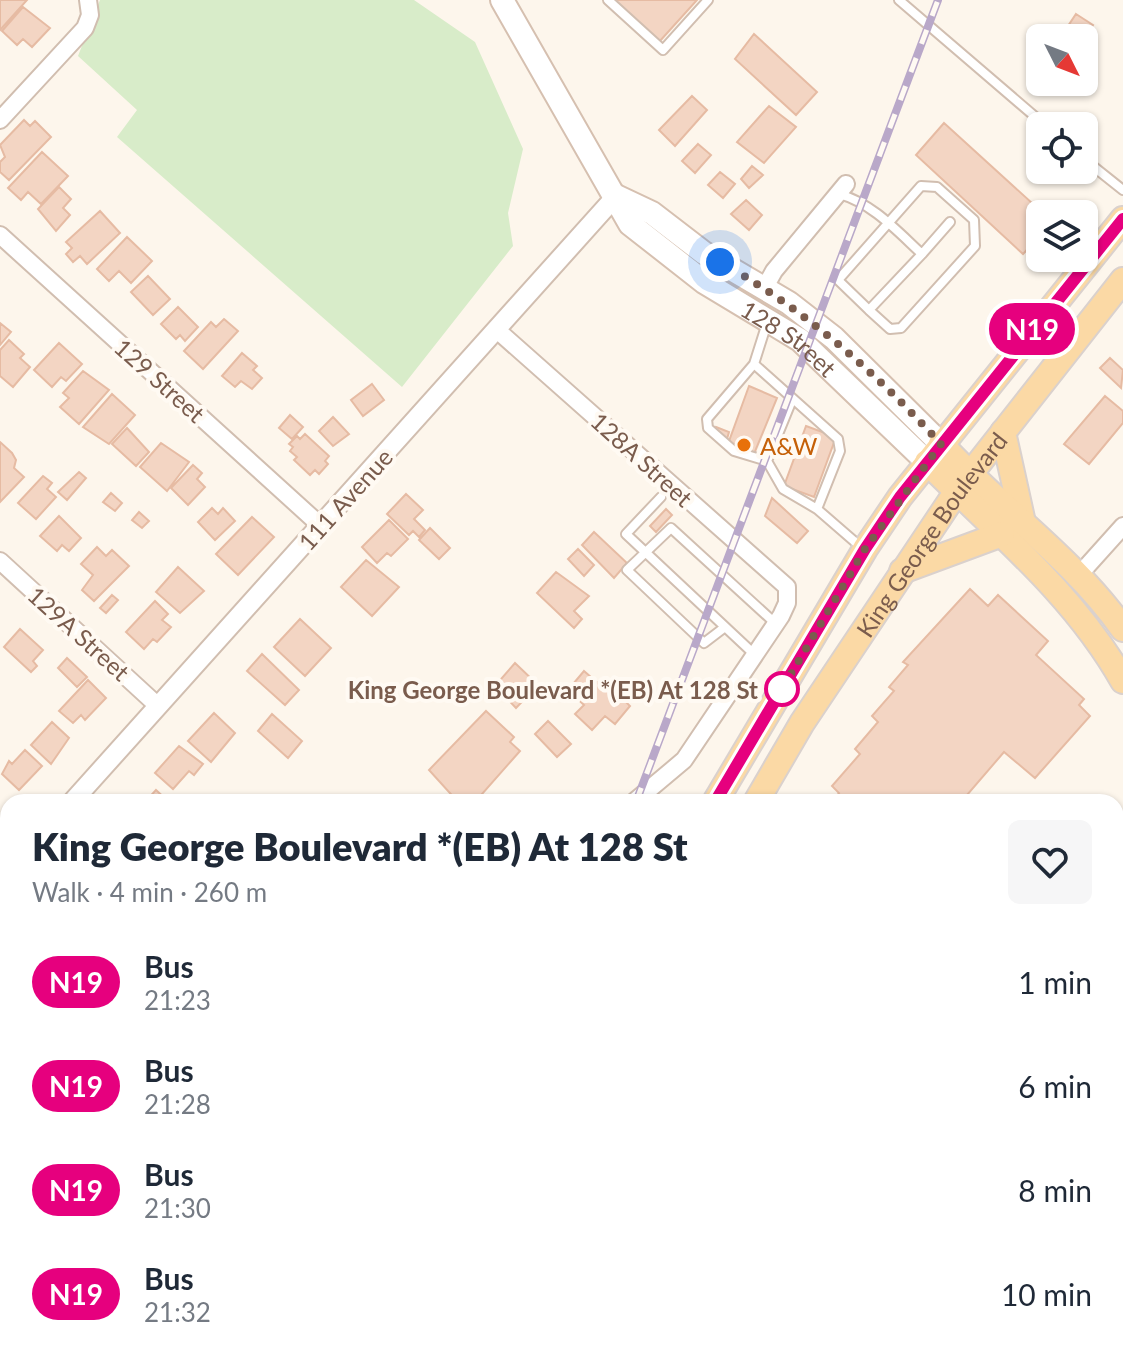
<!DOCTYPE html>
<meta charset="utf-8">
<style>
body{margin:0;font-family:Lato,sans-serif;background:#f6f6f7;color:#1f2937;height:100vh;display:flex;flex-direction:column;font-size:30px;white-space:nowrap}
*{box-sizing:border-box;margin:0}
p{font-size:26px;color:#747a83}
.icon{flex:none;width:44px;height:44px;fill:none;stroke:currentColor;stroke-width:2;stroke-linecap:round;stroke-linejoin:round}
.map{position:relative;flex:1;overflow:hidden}
.drawer{position:absolute;left:0px;top:794px;width:1124px;height:570px;display:flex;flex-direction:column;background:#fff;border-radius:24px 24px 0 0;box-shadow:0 2px 6px #0004}
.drawer>*{flex:none}
.badge{padding:0 16px;border-radius:26px;font-size:28px;line-height:52px}
.needle{width:52px;rotate:132deg}
.fabs{position:absolute;left:1026px;top:24px;display:grid;gap:16px}
.fabs a{display:grid;place-items:center;width:72px;height:72px;border-radius:12px;background:#fff;box-shadow:0 2px 6px #0004;font-size:40px}
.you{position:absolute;width:40px;height:40px;margin:-20px;border:6px solid #fff;border-radius:50%;background:#1a73e8;box-shadow:0 0 0 12px #1a73e833}
.map>.badge{position:absolute;translate:-50% -50%;box-shadow:0 0 0 4px #fff}
.round{display:grid;place-items:center;flex:none;width:84px;height:84px;border-radius:12px;background:#f6f6f7}
.headline{display:flex;align-items:center;justify-content:space-between;height:136px;padding:0 32px}
h1{font-size:38px;font-weight:800;line-height:60px}
ul{padding:0;list-style:none}
li{display:flex;align-items:center;gap:24px;height:104px;padding:0 32px}
li div{flex:1}
li b{display:block;font-size:30px}
li em{font-style:normal}
li .badge{min-width:88px;font-weight:700;text-align:center}
.map>svg:first-child{display:block}
.green{fill:#d8ecc9}
.building{fill:#f3d5c3;stroke:#e6bba3;stroke-width:2}
.lines{fill:none;stroke-linecap:round;stroke-linejoin:round}
.service-casing{stroke:#d1beb0;stroke-width:12}
.minor-casing{stroke:#d1beb0;stroke-width:20}
.tertiary-casing{stroke:#d1beb0;stroke-width:22}
.secondary-casing{stroke:#d6c0b0;stroke-width:26}
.primary-casing{stroke:#dad1cd;stroke-width:28}
.service{stroke:#fff;stroke-width:8}
.minor{stroke:#fff;stroke-width:16}
.tertiary{stroke:#fff;stroke-width:18}
.secondary{stroke:#fff;stroke-width:22}
.primary{stroke:#fbd9a5;stroke-width:24}
.rail-casing{stroke:#b9a8c9;stroke-width:8}
.rail{stroke:#fffaf3;stroke-width:5;stroke-dasharray:15;stroke-linecap:butt}
.line-casing{stroke:#fff;stroke-width:18}
.line{stroke:#e6007e;stroke-width:12}
.walk{stroke:#7a5c4d;stroke-width:8;stroke-dasharray:0 14.4}
.food-dot{fill:#e8710a;stroke:#fffaf3;stroke-width:3}
.stop-dot{fill:#fff;stroke:#e6007e;stroke-width:4}
.labels{text-anchor:middle;dominant-baseline:central;stroke-width:8;stroke-linejoin:round;paint-order:stroke}
.street-label{font-size:24px;fill:#7a5c4d;stroke:#fffaf3}
.food-label{font-size:24px;fill:#c56008;stroke:#fffaf3;text-anchor:start}
.stop-label{font-size:24px;font-weight:bold;fill:#7a5c4d;stroke:#fffaf3;text-anchor:end}
</style>
<div class="map">
<svg width="1123" height="1363" viewBox="0 0 1123 1363">
<rect width="100%" height="100%" fill="#fdf6ec"/>
<path class="green" d="M 100,0 L 414,0 L 475,42 L 523,149 L 508,213 L 513,246 L 402,387 L 117,137 L 137,110 L 78,56 Z
M 0,1086 L 8,1093 L 8,1272 L 0,1281 Z
M 0,1307 L 8,1315 L 8,1356 L 53,1356 L 61,1363 L 0,1363 Z
M 503,1356 L 604,1356 L 600,1363 L 497,1363 Z
M 658,1356 L 688,1356 L 689,1363 L 650,1363 Z"/>
<path class="building" d="M 0,0 L 27,0 L 0,30 Z
M 613,0 L 697,0 L 659,42 Z
M 23,7 L 50,28 L 32,47 L 23,39 L 17,45 L 2,31 Z
M 1076,14 L 1093,25 L 1084,39 L 1064,32 Z
M 754,34 L 817,92 L 796,115 L 735,59 Z
M 692,96 L 707,110 L 675,146 L 659,130 Z
M 769,106 L 796,127 L 764,163 L 737,142 Z
M 24,120 L 30,126 L 35,121 L 51,137 L 9,180 L 0,172 L 0,162 L 5,157 L 0,145 Z
M 944,123 L 1044,214 L 1040,214 L 1040,236 L 1023,254 L 916,155 Z
M 698,144 L 711,155 L 695,173 L 682,161 Z
M 42,152 L 68,176 L 41,204 L 28,192 L 21,200 L 8,188 Z
M 752,166 L 763,175 L 749,188 L 741,179 Z
M 720,172 L 735,184 L 723,198 L 708,185 Z
M 59,187 L 71,199 L 63,208 L 70,215 L 56,231 L 38,209 Z
M 746,200 L 762,215 L 749,230 L 731,214 Z
M 100,211 L 120,233 L 87,264 L 80,256 L 73,262 L 66,254 L 72,248 L 66,242 Z
M 127,237 L 152,261 L 131,283 L 119,271 L 109,281 L 97,269 Z
M 148,276 L 170,299 L 153,315 L 131,292 Z
M 178,307 L 198,327 L 185,341 L 180,335 L 176,339 L 161,324 Z
M 224,319 L 238,331 L 203,369 L 184,351 L 211,322 L 216,327 Z
M 0,323 L 11,332 L 0,345 Z
M 9,340 L 24,354 L 20,358 L 30,367 L 13,387 L 0,376 L 0,350 Z
M 59,343 L 82,364 L 66,381 L 61,377 L 52,387 L 34,370 Z
M 242,353 L 257,366 L 253,370 L 262,378 L 252,389 L 241,381 L 235,387 L 222,376 Z
M 1110,358 L 1123,370 L 1121,388 L 1100,368 Z
M 83,371 L 109,390 L 79,424 L 60,407 L 69,398 L 63,393 Z
M 372,384 L 384,400 L 363,416 L 351,400 Z
M 749,386 L 777,398 L 754,454 L 728,444 Z
M 112,394 L 135,415 L 109,444 L 83,427 Z
M 1105,396 L 1123,411 L 1123,423 L 1089,464 L 1064,444 Z
M 290,415 L 303,427 L 292,439 L 279,428 Z
M 333,417 L 349,434 L 333,446 L 319,431 Z
M 806,426 L 836,437 L 814,497 L 784,486 Z
M 716,427 L 729,432 L 727,439 L 714,434 Z
M 127,428 L 149,452 L 136,466 L 112,444 Z
M 305,434 L 329,456 L 325,461 L 328,464 L 319,474 L 315,470 L 310,475 L 294,460 L 297,457 L 290,451 L 293,447 L 289,444 L 297,436 L 300,439 Z
M 0,442 L 12,453 L 16,460 L 14,468 L 24,477 L 0,502 Z
M 161,443 L 189,462 L 167,491 L 140,467 Z
M 193,465 L 202,473 L 197,479 L 205,487 L 188,505 L 171,488 Z
M 79,472 L 86,478 L 67,500 L 58,492 Z
M 43,476 L 52,483 L 47,489 L 56,497 L 36,519 L 18,503 Z
M 111,493 L 122,503 L 115,511 L 103,502 Z
M 406,494 L 423,510 L 414,519 L 425,530 L 419,537 L 413,531 L 409,535 L 387,514 Z
M 772,498 L 808,531 L 797,543 L 765,516 Z
M 212,508 L 218,514 L 223,508 L 235,521 L 215,540 L 198,522 Z
M 666,509 L 672,515 L 656,532 L 650,526 Z
M 139,512 L 149,521 L 142,528 L 132,520 Z
M 59,516 L 81,538 L 69,551 L 62,545 L 57,551 L 40,536 Z
M 252,517 L 274,537 L 238,575 L 216,554 Z
M 389,520 L 408,539 L 391,556 L 387,553 L 377,563 L 362,547 Z
M 430,528 L 450,548 L 439,559 L 419,540 Z
M 594,532 L 627,563 L 614,578 L 582,545 Z
M 97,547 L 106,556 L 112,550 L 129,566 L 94,601 L 82,590 L 93,575 L 81,564 Z
M 578,549 L 594,565 L 584,576 L 568,559 Z
M 366,560 L 399,587 L 372,616 L 341,587 Z
M 178,567 L 204,591 L 180,613 L 156,592 Z
M 556,572 L 589,596 L 574,611 L 582,619 L 574,628 L 537,593 Z
M 970,589 L 988,606 L 998,595 L 1048,641 L 1036,655 L 1084,699 L 1079,705 L 1090,716 L 1035,778 L 1004,752 L 961,802 L 832,802 L 839,793 L 832,786 L 860,754 L 855,749 L 878,722 L 872,716 L 894,691 L 889,687 L 908,665 L 903,662 Z
M 112,595 L 118,600 L 106,613 L 100,608 Z
M 155,601 L 168,614 L 162,620 L 171,627 L 157,642 L 153,639 L 144,649 L 126,632 Z
M 300,619 L 331,648 L 305,676 L 274,647 Z
M 20,629 L 43,650 L 33,661 L 37,666 L 31,672 L 4,647 Z
M 262,654 L 299,690 L 285,705 L 247,671 Z
M 67,658 L 87,677 L 77,687 L 58,668 Z
M 515,663 L 538,685 L 516,708 L 495,686 Z
M 584,671 L 600,685 L 611,687 L 630,706 L 615,724 L 605,716 L 592,730 L 575,714 L 584,705 L 568,690 Z
M 88,680 L 106,698 L 85,720 L 81,715 L 73,723 L 59,711 Z
M 486,711 L 514,737 L 510,742 L 520,751 L 475,802 L 458,802 L 429,770 Z
M 214,713 L 235,733 L 211,762 L 188,741 Z
M 272,714 L 302,741 L 288,758 L 258,731 Z
M 548,721 L 571,744 L 557,757 L 535,734 Z
M 52,722 L 69,738 L 51,764 L 31,745 Z
M 179,746 L 203,764 L 194,775 L 189,771 L 173,789 L 155,773 Z
M 25,750 L 42,766 L 19,790 L 2,774 L 9,761 L 12,764 Z
M 156,790 L 169,802 L 145,802 Z
M 175,1356 L 217,1356 L 224,1363 L 183,1363 Z
M 259,1356 L 272,1356 L 279,1363 L 253,1363 Z
M 926,1356 L 1071,1356 L 1069,1363 L 925,1363 Z"/>
<g class="lines">
<g class="service-casing">
<path id="service" d="M 608,0 L 663,50 L 708,0
M 899,0 L 1046,126
M 1084,159 L 1123,190
M 839,194 C 872,203 897,231 922,254 L 869,310 L 890,329 L 901,328 L 975,246 L 974,220 L 937,187 L 921,186 L 838,280 L 869,310
M 922,254 L 950,222
M 767,323 L 754,364 L 838,439 L 840,451 L 817,509 L 862,548
M 754,364 L 707,419 L 708,428 L 734,451 L 767,461
M 792,400 L 767,461 L 783,489 L 817,509
M 661,497 L 626,534 L 754,654
M 725,627 L 704,643 L 627,570 L 671,528 L 776,624
M 351,1363 L 360,1356"/>
</g>
<g class="minor-casing">
<path id="minor" d="M 0,120 L 85,28 L 90,15 L 88,0
M 0,235 L 321,526
M 765,287 L 774,271 L 846,184
M 497,330 L 787,587 L 787,603 L 781,616 L 684,760 L 634,802
M 0,561 L 158,706
M 1079,575 L 1123,526
M 1116,896 L 1123,894
M 113,1363 L 119,1356
M 625,1363 L 631,1356"/>
</g>
<g class="tertiary-casing">
<path id="tertiary" d="M 72,802 L 616,196
M 0,882 L 8,873"/>
</g>
<g class="secondary-casing">
<g id="secondary">
<path id="s1" d="M 502,0 L 630,224 L 704,282 L 800,340 L 927,462"/>
<path d="M 616,196 L 652,213 L 704,253 L 789,303 L 834,338 L 941,444"/>
</g>
</g>
<g class="primary-casing">
<g id="primary">
<path d="M 1003,432 L 1022,518"/>
<path d="M 941,444 C 1000,509 1072,557 1123,629"/>
<path d="M 927,462 C 996,531 1074,594 1123,681"/>
<path d="M 902,571 L 1002,534"/>
<path d="M 715,802 L 865,549 L 900,497 L 1123,219"/>
<path id="s2" d="M 756,802 L 802,723 L 957,491 L 1123,280"/>
<path d="M 435,1363 L 439,1356"/>
<path d="M 463,1363 L 467,1356"/>
</g>
</g>
<use href="#service" class="service"/>
<use href="#minor" class="minor"/>
<use href="#tertiary" class="tertiary"/>
<use href="#secondary" class="secondary"/>
<use href="#primary" class="primary"/>
<g class="rail-casing">
<path id="rail" d="M 636,802 L 938,0
M 404,1363 L 408,1356"/>
</g>
<use href="#rail" class="rail"/>
</g>
<g class="lines">
<g class="line-casing">
<path id="line" d="M 715,802 L 865,549 L 900,497 L 1123,219"/>
</g>
<use href="#line" class="line"/>
<path class="walk" d="M 720,262 C 806,310 875,372 941,444 L 865,549 L 775,701 L 782,689"/>
</g>
<circle class="food-dot" cx="744" cy="445" r="8"/>
<circle class="stop-dot" cx="782" cy="689" r="16"/>
<g class="labels">
<g class="street-label">
<text stroke="none"><textPath href="#s1" startOffset="454">128 Street</textPath></text>
<text transform="translate(160 380) rotate(42)">129 Street</text>
<text transform="translate(642 459) rotate(42)">128A Street</text>
<text transform="translate(345 499) rotate(-48)">111 Avenue</text>
<text stroke="none"><textPath href="#s2" startOffset="320">King George Boulevard</textPath></text>
<text transform="translate(79 633) rotate(42)">129A Street</text>
</g>
<g class="food-label">
<text x="760" y="445">A&amp;W</text>
</g>
<g class="stop-label">
<text x="758" y="689">King George Boulevard *(EB) At 128 St</text>
</g>
</g>
</svg>
<div class="fabs">
<a><svg class="needle" viewBox="-14 -14 28 28"><path d="M0-13l5 13h-10z" fill="#e53935"/><path d="M0 13l5-13h-10z" fill="#747a83"/></svg></a>
<a><svg class="icon" aria-label="locate" viewBox="0 0 24 24"><circle cx="12" cy="12" r="6"/><path d="M12 2v4M12 18v4M2 12h4M18 12h4"/></svg></a>
<a><svg class="icon" aria-label="layers" viewBox="0 0 24 24"><path d="M12 4l9 5-9 5-9-5zM3 14l9 5 9-5"/></svg></a>
</div>
<div class="you" style="left:720px;top:262px"></div>
<b class="badge" style="left:1032px;top:329px;background:#e6007e;color:#fff">N19</b>
<section class="drawer">
<div class="headline"><div><h1>King George Boulevard *(EB) At 128 St</h1><p>Walk · 4 min · 260 m</p></div><a class="round"><svg class="icon" aria-label="heart" viewBox="0 0 24 24"><path d="M12 20l-8-8c-3-5 5-10 8-4 3-6 11-1 8 4z"/></svg></a></div>
<ul>
<li><span class="badge" style="background:#e6007e;color:#fff">N19</span><div><b>Bus</b><p>21:23</p></div><em>1 min</em></li>
<li><span class="badge" style="background:#e6007e;color:#fff">N19</span><div><b>Bus</b><p>21:28</p></div><em>6 min</em></li>
<li><span class="badge" style="background:#e6007e;color:#fff">N19</span><div><b>Bus</b><p>21:30</p></div><em>8 min</em></li>
<li><span class="badge" style="background:#e6007e;color:#fff">N19</span><div><b>Bus</b><p>21:32</p></div><em>10 min</em></li>
</ul>
</section>
</div>
